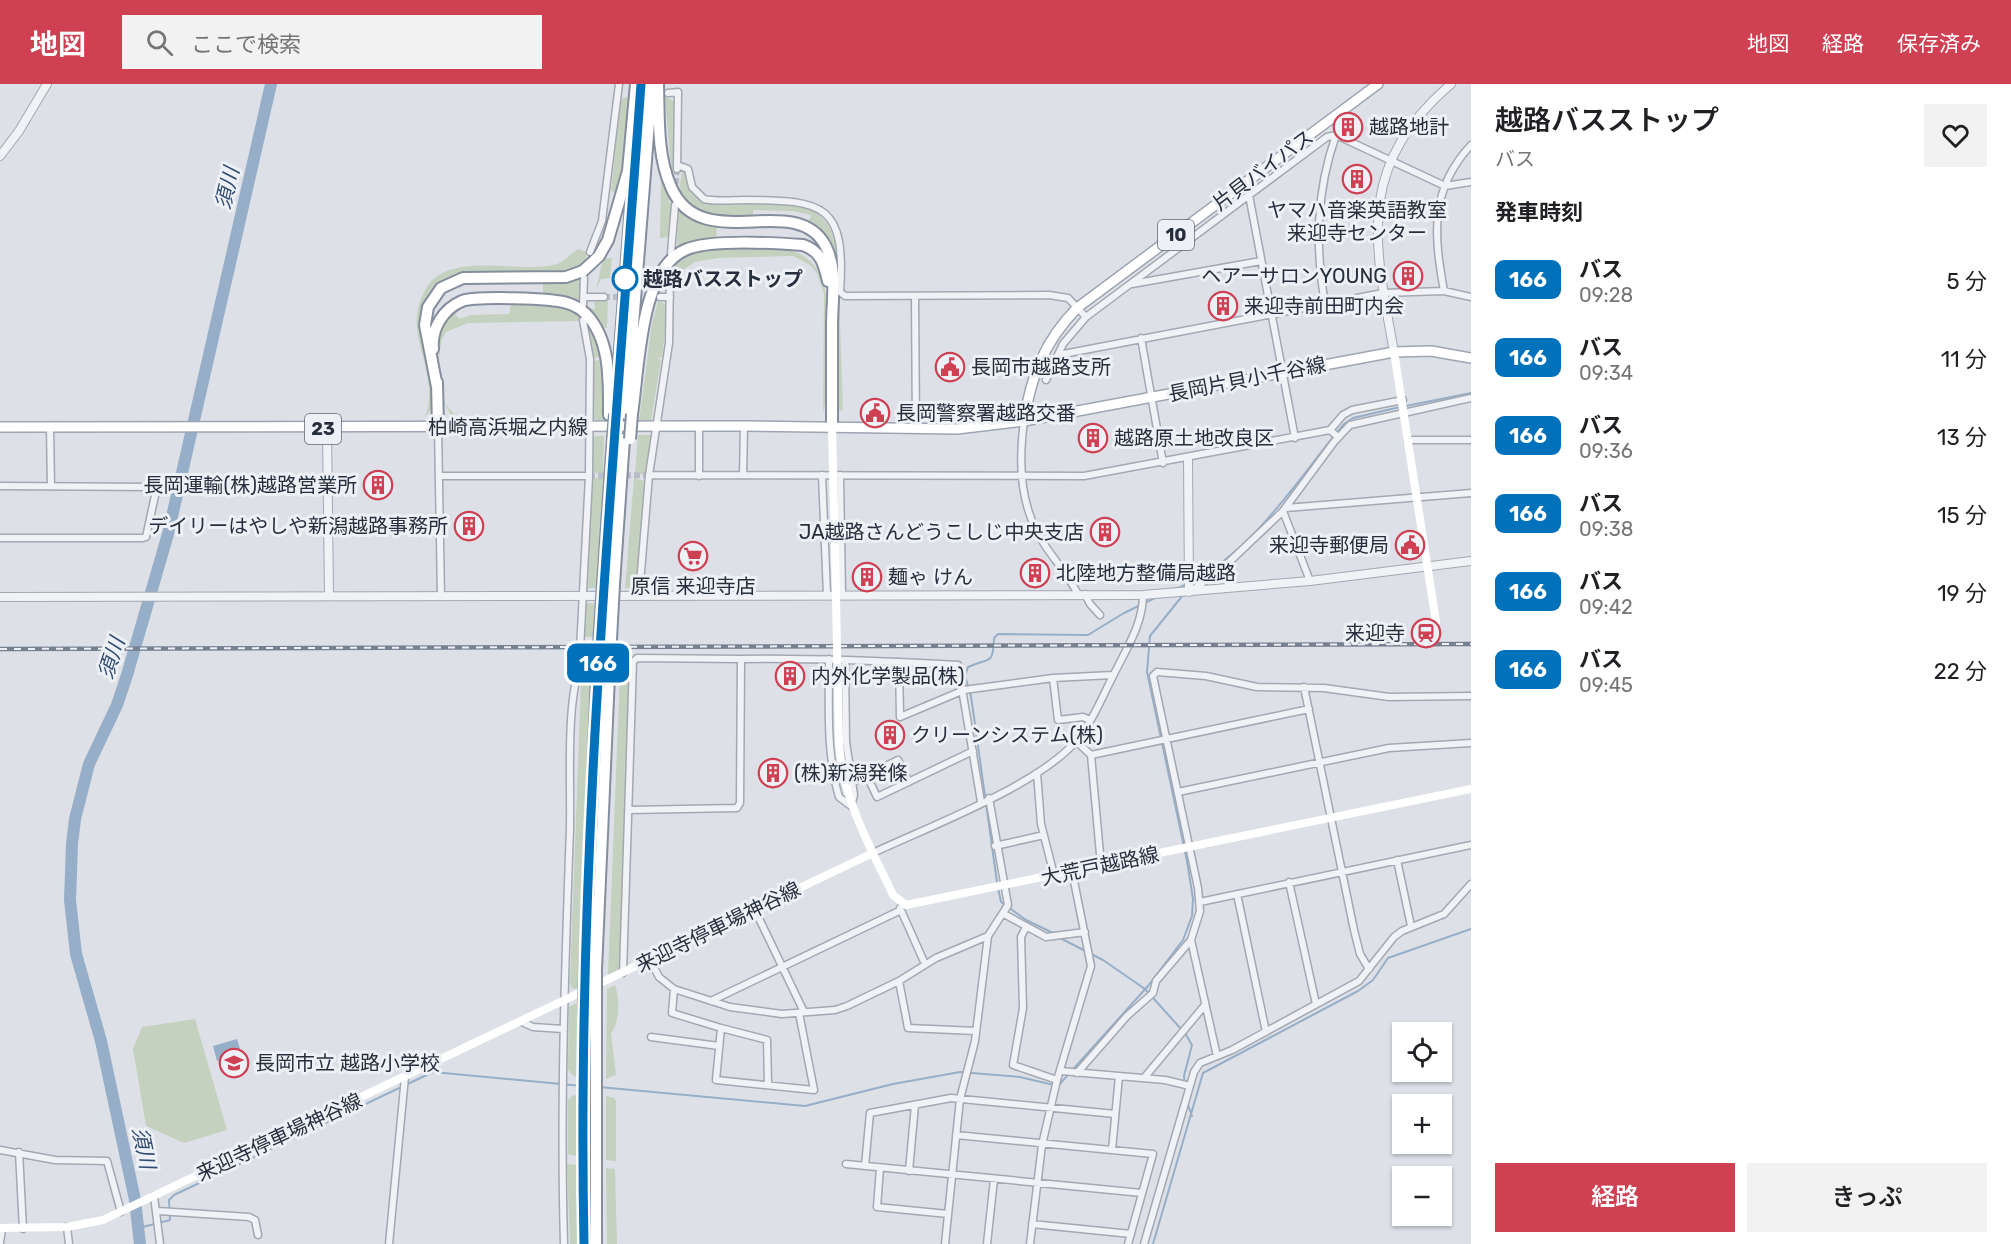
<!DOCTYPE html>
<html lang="ja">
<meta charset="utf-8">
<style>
body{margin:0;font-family:Rubik,"Noto Sans JP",sans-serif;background:#f2f2f2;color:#202124;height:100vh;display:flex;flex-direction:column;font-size:22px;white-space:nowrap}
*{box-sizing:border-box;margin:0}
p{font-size:20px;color:#757577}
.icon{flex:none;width:33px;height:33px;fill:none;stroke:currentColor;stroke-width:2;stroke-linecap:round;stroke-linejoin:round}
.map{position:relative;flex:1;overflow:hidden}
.panel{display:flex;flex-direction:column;background:#fff;width:540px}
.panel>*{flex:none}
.badge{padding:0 12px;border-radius:9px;font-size:21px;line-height:39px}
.controls{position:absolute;left:1392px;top:938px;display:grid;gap:12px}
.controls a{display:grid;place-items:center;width:60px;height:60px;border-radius:0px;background:#fff;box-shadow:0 2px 4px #0004;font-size:30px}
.map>.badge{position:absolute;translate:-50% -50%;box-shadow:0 0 0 3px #fff}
h2{padding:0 24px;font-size:22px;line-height:54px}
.round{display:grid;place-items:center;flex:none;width:63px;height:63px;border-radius:0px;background:#f2f2f2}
.summary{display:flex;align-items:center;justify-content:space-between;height:102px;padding:0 24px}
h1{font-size:28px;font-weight:600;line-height:45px}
.button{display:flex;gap:12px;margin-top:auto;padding:12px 24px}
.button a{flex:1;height:69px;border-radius:0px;background:#cf4053;color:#fff;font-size:24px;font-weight:600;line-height:69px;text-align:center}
.button a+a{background:#f2f2f2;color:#202124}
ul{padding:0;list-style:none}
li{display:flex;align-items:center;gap:18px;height:78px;padding:0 24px}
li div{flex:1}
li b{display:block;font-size:22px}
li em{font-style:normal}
li .badge{min-width:66px;font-weight:700;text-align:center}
header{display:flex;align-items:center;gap:36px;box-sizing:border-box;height:84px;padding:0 30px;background:#cf4053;color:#fff}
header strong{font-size:28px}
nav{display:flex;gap:33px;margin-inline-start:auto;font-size:21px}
.search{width:420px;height:54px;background:#f2f2f2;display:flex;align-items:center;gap:15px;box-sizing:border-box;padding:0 21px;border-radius:0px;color:#757577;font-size:22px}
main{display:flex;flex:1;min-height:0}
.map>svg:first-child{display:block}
.green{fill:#c3d1be}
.water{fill:#97aec8}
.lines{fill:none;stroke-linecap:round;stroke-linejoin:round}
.stream{stroke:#97aec8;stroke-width:2}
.river{stroke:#97aec8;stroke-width:12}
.minor-tunnel{stroke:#b9bdc5;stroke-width:6;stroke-dasharray:6 3;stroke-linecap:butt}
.minor-casing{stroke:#a3a8b1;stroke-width:9}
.tertiary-casing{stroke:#a3a8b1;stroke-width:10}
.primary-casing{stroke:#9da5b3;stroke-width:12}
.motorway-casing{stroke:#858e9e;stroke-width:14}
.minor{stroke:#f0f2f6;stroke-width:6}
.tertiary{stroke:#f0f2f6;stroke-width:8}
.secondary{stroke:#fff;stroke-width:8}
.primary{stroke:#fff;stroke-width:9}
.motorway{stroke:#fff;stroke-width:10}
.rail-casing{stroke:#778091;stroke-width:4.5}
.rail{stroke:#edf0f5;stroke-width:2;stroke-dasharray:7;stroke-linecap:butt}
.motorway-bridge-casing{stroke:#858e9e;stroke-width:14;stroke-linecap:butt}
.secondary-bridge{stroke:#fff;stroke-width:8}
.motorway-bridge{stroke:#fff;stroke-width:10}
.line-casing{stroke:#fff;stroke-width:14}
.line{stroke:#0072bc;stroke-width:9}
.stop-dot{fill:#fff;stroke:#0072bc;stroke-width:3}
.labels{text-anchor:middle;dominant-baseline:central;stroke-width:6;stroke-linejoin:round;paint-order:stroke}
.shield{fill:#edf0f5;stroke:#626975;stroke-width:1.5}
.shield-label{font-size:18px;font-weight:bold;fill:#272f3e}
.poi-label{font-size:20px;fill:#272f3e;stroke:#edf0f5;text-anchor:start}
.street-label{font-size:20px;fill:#272f3e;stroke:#edf0f5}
.stop-label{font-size:20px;font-weight:bold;fill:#272f3e;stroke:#edf0f5;text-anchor:start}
.water-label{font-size:21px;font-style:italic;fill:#314d72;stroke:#edf0f5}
</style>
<header>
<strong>地図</strong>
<div class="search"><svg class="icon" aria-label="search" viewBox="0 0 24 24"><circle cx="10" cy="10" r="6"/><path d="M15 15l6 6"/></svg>ここで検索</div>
<nav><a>地図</a><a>経路</a><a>保存済み</a></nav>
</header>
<main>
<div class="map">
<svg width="1471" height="1160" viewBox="0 0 1471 1160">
<rect width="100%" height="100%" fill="#dde1e7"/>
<path class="green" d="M 631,13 L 625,79 L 617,109 L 611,107 L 620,21 L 623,14 Z
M 665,13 L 674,17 L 674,85 L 671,85 Z
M 682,87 L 688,90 L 691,109 L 704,118 C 759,118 833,100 838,175 L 843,326 L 840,327 L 838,321 L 836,183 L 808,140 L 811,131 L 793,127 L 753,126 L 753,135 C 723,133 697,134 679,107 Z
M 664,94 L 669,109 L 669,118 L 672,120 L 670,153 L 660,154 L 661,95 Z
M 678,123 L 690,135 L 717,141 L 716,157 L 677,165 Z
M 579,165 L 587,169 L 583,183 L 564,189 L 479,190 L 427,217 L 434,309 L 432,324 L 425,333 C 436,307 423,278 418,252 C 415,235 417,223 424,208 C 445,164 520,191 557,180 C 566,177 571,168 579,165 Z
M 710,165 C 765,165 821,148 827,220 L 827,314 L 823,328 L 824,210 L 817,189 L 810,181 L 793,172 L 718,174 L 695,178 L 676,191 C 668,173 697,166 710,165 Z
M 612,174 L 610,194 L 601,195 L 596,205 L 603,175 Z
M 581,195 L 581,221 L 543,214 L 543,197 Z
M 608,214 L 607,244 L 601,244 L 595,230 L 587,224 L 595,225 L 594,218 Z
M 658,217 L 668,221 L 662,273 L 658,274 L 661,276 L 651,337 L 639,337 L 652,239 Z
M 511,220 C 533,221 561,217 579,231 L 579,237 L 468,239 L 446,248 C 436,259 438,307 445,319 C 447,323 452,327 455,331 L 453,333 C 440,321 433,269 438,251 C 441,241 446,235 453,227 L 459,235 L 471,231 L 509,230 Z
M 588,239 C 606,272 606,299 605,337 L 592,335 L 594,277 L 600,276 L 599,273 L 593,274 Z
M 638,351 L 650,351 L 651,354 L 649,386 L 643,390 L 635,390 Z
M 595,352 L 604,352 L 603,390 L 591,388 L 591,357 Z
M 592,394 L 603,394 L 600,504 L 588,504 Z
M 634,394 L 648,398 L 638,503 L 625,504 Z
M 586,519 L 599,520 L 597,553 L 584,553 Z
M 591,590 L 580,861 L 578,904 L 575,905 L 571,903 L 570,898 L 581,596 Z
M 620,590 L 625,591 L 631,600 L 620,885 L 608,891 Z
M 615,901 C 620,915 620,938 611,949 L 616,991 L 606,995 L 607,905 Z
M 581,917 L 580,993 L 575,993 L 568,986 L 569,923 Z
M 195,935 L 227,1046 L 184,1059 L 146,1042 L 133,965 L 142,943 Z
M 580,1010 L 580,1073 L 568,1070 L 568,1016 L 572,1012 Z
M 606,1012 L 614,1014 L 616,1017 L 616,1077 L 606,1076 Z
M 567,1080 L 580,1081 L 581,1160 L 570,1160 Z
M 606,1084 L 615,1085 L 617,1160 L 607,1160 Z"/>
<path class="water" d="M 237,955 L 242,971 L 217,977 L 213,962 Z"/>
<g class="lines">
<path class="stream" d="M 1406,322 L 1471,309
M 1176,505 C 1250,475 1295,398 1344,340 L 1353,334 L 1400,323
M 997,798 L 971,612 L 965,592 L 968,583 C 990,573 993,582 994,554 L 998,550 L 1088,551 L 1124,529 L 1157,513
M 998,804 L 1001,818 L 1026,836 L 1053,849
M 1060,854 L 1103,876 L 1145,905 L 1181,945
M 1185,949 L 1192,961 L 1184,992 L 1185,1001
M 599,1003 L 805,1022 L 893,1000 L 960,988 L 1020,993 L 1058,1002 L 1148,902 L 1183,856 L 1192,832 L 1193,815 L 1187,777 L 1147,588 L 1150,552 L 1183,511
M 1187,1018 L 1192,1032
M 139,1144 L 170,1136 L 169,1116 L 174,1111 L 433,988 L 582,1002
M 1153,1160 L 1203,989 L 1358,907 L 1373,896 L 1388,874 L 1471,845"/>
<path class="river" d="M 140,1160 L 135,1116 L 101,957 L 76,870 L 70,816 L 72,760 L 75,735 L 89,680 L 117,621 L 127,591 L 168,450 L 271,0"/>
<path class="minor-tunnel" d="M 632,9 L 668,9
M 675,109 L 677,85
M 604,213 L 624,213
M 589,392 L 649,391"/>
<g class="minor-casing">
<path id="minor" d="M 668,9 L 678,8 L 677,85
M 677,81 L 688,85 L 692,103 L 704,115 C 717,118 732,116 745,116 C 825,116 846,121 840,208 L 845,212 L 1049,211 L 1068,214 L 1086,233
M 1249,111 L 1295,354
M 590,168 L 602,137 L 619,0
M 671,169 L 675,121
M 1132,200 L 1261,177
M 1444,207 C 1434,152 1429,106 1471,61
M 915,212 L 916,345
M 584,213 L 604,213
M 660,213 L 670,213
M 1325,220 C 1315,162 1316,108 1336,51
M 583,221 L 584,194
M 1141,254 L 1163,379
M 1058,271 L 1383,209 L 1444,207 L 1471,213
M 1046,296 L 1063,260 L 1086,233 L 1327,53 L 1336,51 L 1445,102 L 1471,98
M 1024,337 C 1018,382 1020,425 1046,463 C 1057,479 1069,493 1078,510
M 50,344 L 51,402
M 438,344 L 441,512
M 1330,346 L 1343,331 L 1352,326 L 1403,316
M 1408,356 L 1471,356
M 649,391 L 1084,392 L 1330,346 L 1338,353
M 743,391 L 744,342
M 822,391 L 827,510
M 840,391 L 842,510
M 439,392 L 589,392
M 699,392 L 699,342
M 0,402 L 156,403 L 156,407 L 146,453 L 143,454 L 0,454
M 1286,424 L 1471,409
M 1283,427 L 1310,497
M 1190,508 L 1225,482 L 1283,427 L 1334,358 L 1350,341 L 1471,314
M 1085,510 L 1090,520 L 1100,531
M 639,512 L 649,391 L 669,259 L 670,190
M 829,575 C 829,621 826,669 839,713 L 851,722 L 854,711 L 846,658 L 845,578
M 899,578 L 900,633 L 964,606 L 1053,594 L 1113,591
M 579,585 L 599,585
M 609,585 L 633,585
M 1053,594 L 1058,636 L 1083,633 L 1090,636
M 1304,603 L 1354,846 L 1360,870 L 1369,885
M 1076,657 L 1091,671 L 1101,781
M 1091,671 L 1309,625
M 1037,689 L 1041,740 L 1054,791
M 867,692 L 877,713 L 973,667
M 851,699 L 898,676 L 909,698
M 1178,708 L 1389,664 L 1471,659
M 629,726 L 737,724 L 740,719 L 741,575 C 813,574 885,577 958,581 L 981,718
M 995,762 L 1044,751
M 873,769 C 928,743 1040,701 1077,656 C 1094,635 1103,611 1115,588 C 1127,564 1143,539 1143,511
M 1397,776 L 1411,842
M 1289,798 L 1316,920
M 1237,810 L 1266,948
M 1200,818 L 1471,761
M 900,824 L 925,880
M 755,826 L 804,928
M 1004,830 L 1046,853 L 1085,848
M 1026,843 L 1021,853 L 1023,924 L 1013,981 L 1057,996
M 1191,856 L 1217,972
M 650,876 L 659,893 L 674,905 L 730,923 L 782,930 L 835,926 L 847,922 L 899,897 L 936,874 L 988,852
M 623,889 L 633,578 L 637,574 L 741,575
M 899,897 L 908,944 L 976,947
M 674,905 L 672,929 L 721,944 L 716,996 L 814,1006 L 799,929
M 711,917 L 899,827
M 522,938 L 533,943 L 563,945
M 721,944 L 767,956 L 768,1001
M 651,953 L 719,962
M 1061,987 L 1165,996 L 1190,1002
M 1077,989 L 1127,932 L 1153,909 L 1156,897 L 1191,856 L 1200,827 L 1198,804 L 1153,592 L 1157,588 L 1206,592 L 1257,603 L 1324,604 L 1389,613 L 1471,612
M 1144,994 L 1205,921
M 956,1051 L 1153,1070 L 1128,1160
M 0,1066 L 55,1076 L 107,1077 L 121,1128
M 1112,1066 L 1119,992
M 19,1068 L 23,1145
M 846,1080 L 1142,1109
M 865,1082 L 870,1029 L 951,1014 L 1115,1030
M 880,1084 L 877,1123 L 948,1130
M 909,1087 L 915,1021
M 154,1112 L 160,1160
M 158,1127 L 249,1133 L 255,1136 L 258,1151
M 1032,1140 L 1131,1150
M 67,1143 L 69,1160
M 0,1159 L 2,1145
M 389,1160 L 405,993
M 564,1160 C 560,1021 565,883 570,744 C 571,699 566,626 579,585 L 589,392 L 590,275 L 583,236
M 945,1160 L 960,1015 L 975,957 L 988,852 L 1008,821 L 989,714
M 987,1160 L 994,1095
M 1030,1160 L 1042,1061 L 1057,996 L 1091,882 L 1072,787
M 1144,1160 L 1194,988 L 1200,979 L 1232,966 L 1359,897 L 1394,853 L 1402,847 L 1444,830 L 1471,800"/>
</g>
<g class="tertiary-casing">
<path id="tertiary" d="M 0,72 L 19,47 L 47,0
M 1394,268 C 1374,157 1355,83 1451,0
M 327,345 L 329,512
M 1188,374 L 1189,508
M 0,513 L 1143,511 L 1310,497 L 1471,477"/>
</g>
<g class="primary-casing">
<path id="primary" d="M 1024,337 C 1031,291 1045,257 1077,224 L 1378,0
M 0,343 L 744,342 L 957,345 L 1024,337 L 1394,268 L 1431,267 L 1471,274"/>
</g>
<g class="motorway-casing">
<path id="motorway" d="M 658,0 C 659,33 657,72 671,103 C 701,173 795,106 825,161 C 838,185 832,216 832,242 C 832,275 832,309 832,342
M 433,265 C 431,245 443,225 462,217 C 476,212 552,214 567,219 C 574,221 581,225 586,230 C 611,256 609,298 609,331
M 437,298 L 438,344
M 437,303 L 425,241 L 428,223 L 441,204 L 463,194 L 566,193 L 583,187 L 599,172 L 608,156 L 628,87 L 636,0
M 616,318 L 634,82
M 626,330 L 652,0
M 632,330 C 639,286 639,186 685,166 C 709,155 775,159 803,161 C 821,167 824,180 828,197
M 603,500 L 613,354
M 614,500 L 624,355
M 596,886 L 609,592
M 585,888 L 597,592
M 596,915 L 596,1160
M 584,918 L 584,1160"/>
</g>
<use href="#minor" class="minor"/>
<use href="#tertiary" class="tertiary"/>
<path class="secondary" d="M 1394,268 L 1436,538
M 832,342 L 835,466
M 839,658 C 842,714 870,762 893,811 L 906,821 L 1471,705
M 0,1144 L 67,1143 L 103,1136 L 873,769"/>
<use href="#primary" class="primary"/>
<use href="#motorway" class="motorway"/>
<g class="rail-casing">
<path id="rail" d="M 0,565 L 1471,560"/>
</g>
<use href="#rail" class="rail"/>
<g class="motorway-bridge-casing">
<path id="motorway-bridge" d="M 613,354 L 615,330
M 630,355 L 632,330
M 597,592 L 603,500
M 609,592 L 614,500
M 596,915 L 596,886
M 584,918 L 585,888"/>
</g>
<path class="secondary-bridge" d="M 835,466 L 839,658"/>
<use href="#motorway-bridge" class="motorway-bridge"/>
</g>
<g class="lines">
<g class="line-casing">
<path id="line" d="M 584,1160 C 576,772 613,386 641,0"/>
</g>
<use href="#line" class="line"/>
</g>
<defs>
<g id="building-ring" transform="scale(1.5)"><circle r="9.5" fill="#edf0f5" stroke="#cf4053" stroke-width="1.5"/><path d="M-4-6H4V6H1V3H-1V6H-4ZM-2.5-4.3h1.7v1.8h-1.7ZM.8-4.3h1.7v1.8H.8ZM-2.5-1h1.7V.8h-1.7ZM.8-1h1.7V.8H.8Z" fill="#cf4053"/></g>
<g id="civic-ring" transform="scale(1.5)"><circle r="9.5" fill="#edf0f5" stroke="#cf4053" stroke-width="1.5"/><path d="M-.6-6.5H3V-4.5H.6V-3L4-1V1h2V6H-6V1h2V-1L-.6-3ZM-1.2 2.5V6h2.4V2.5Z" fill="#cf4053"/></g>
<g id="supermarket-ring" transform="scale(1.5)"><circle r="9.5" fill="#edf0f5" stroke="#cf4053" stroke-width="1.5"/><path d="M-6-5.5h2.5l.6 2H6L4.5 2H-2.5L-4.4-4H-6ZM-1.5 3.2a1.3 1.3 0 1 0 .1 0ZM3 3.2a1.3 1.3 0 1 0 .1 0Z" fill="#cf4053"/></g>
<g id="station-ring" transform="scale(1.5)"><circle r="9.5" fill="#edf0f5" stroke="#cf4053" stroke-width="1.5"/><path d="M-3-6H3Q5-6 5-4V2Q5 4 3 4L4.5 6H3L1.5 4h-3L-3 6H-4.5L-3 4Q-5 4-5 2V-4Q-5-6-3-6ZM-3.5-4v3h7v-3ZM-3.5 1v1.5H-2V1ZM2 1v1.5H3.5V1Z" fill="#cf4053"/></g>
<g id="school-ring" transform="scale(1.5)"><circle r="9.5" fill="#edf0f5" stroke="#cf4053" stroke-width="1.5"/><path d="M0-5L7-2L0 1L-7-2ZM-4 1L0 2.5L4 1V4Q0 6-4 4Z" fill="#cf4053"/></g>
</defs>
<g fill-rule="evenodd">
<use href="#building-ring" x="1348" y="43"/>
<use href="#building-ring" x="1357" y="95"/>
<use href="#building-ring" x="1408" y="192"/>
<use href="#building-ring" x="1223" y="222"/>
<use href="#civic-ring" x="950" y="283"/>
<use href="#civic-ring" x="875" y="329"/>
<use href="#building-ring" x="1093" y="354"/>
<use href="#building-ring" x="378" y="401"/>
<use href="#building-ring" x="469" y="442"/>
<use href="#building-ring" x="1105" y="448"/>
<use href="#civic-ring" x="1410" y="461"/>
<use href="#supermarket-ring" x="693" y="472"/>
<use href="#building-ring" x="1035" y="489"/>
<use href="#building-ring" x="867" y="493"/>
<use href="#station-ring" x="1426" y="549"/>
<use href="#building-ring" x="790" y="592"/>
<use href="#building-ring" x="890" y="651"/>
<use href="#building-ring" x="773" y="689"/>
<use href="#school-ring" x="234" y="979"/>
</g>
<circle class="stop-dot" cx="625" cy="195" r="12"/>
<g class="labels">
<g class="shield">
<rect x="1158" y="136" width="36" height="30" rx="4.5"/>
<rect x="305" y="330" width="36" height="30" rx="4.5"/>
</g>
<g class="shield-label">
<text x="1176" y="151">10</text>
<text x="323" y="345">23</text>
</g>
<g class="poi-label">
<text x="1369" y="43">越路地計</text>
<text x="1357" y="126" text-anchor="middle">ヤマハ音楽英語教室<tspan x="1357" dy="23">来迎寺センター</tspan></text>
<text x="1387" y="192" text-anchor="end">ヘアーサロンYOUNG</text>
<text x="1244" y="222">来迎寺前田町内会</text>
<text x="971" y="283">長岡市越路支所</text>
<text x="896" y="329">長岡警察署越路交番</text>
<text x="1114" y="354">越路原土地改良区</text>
<text x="357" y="401" text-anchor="end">長岡運輸(株)越路営業所</text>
<text x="448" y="442" text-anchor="end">デイリーはやしや新潟越路事務所</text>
<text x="1084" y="448" text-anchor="end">JA越路さんどうこしじ中央支店</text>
<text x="1389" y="461" text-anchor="end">来迎寺郵便局</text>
<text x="1056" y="489">北陸地方整備局越路</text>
<text x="888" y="493">麺ゃ けん</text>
<text x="693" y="502" text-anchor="middle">原信 来迎寺店</text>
<text x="1405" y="549" text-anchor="end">来迎寺</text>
<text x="811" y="592">内外化学製品(株)</text>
<text x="911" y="651">クリーンシステム(株)</text>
<text x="794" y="689">(株)新潟発條</text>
<text x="255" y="979">長岡市立 越路小学校</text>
</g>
<g class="street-label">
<text transform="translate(1263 86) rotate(-37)">片貝バイパス</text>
<text transform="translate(1247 295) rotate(-11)">長岡片貝小千谷線</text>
<text x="508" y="343">柏崎高浜堀之内線</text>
<text transform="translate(1100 782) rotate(-12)">大荒戸越路線</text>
<text transform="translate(718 843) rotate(-26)">来迎寺停車場神谷線</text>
<text transform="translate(279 1053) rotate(-25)">来迎寺停車場神谷線</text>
</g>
<g class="stop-label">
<text x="643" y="195">越路バスストップ</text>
</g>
<g class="water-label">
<text transform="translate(227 104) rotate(-77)">須川</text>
<text transform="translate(111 574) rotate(-72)">須川</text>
<text transform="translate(144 1064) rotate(78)">須川</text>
</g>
</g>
</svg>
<div class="controls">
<a><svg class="icon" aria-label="locate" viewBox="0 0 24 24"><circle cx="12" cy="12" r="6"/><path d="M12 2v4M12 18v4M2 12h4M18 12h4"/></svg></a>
<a>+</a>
<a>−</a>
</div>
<b class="badge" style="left:598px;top:579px;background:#0072bc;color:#fff">166</b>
</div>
<section class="panel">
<div class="summary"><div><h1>越路バスストップ</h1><p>バス</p></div><a class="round"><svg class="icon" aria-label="heart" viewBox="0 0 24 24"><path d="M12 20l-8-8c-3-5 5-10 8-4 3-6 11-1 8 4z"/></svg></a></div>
<h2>発車時刻</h2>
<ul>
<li><span class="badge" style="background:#0072bc;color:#fff">166</span><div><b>バス</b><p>09:28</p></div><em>5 分</em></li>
<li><span class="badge" style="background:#0072bc;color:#fff">166</span><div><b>バス</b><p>09:34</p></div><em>11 分</em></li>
<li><span class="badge" style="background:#0072bc;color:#fff">166</span><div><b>バス</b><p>09:36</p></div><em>13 分</em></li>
<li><span class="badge" style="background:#0072bc;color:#fff">166</span><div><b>バス</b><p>09:38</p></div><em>15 分</em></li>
<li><span class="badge" style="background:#0072bc;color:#fff">166</span><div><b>バス</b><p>09:42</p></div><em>19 分</em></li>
<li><span class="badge" style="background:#0072bc;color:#fff">166</span><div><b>バス</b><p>09:45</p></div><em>22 分</em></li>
</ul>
<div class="button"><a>経路</a><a>きっぷ</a></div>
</section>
</main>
